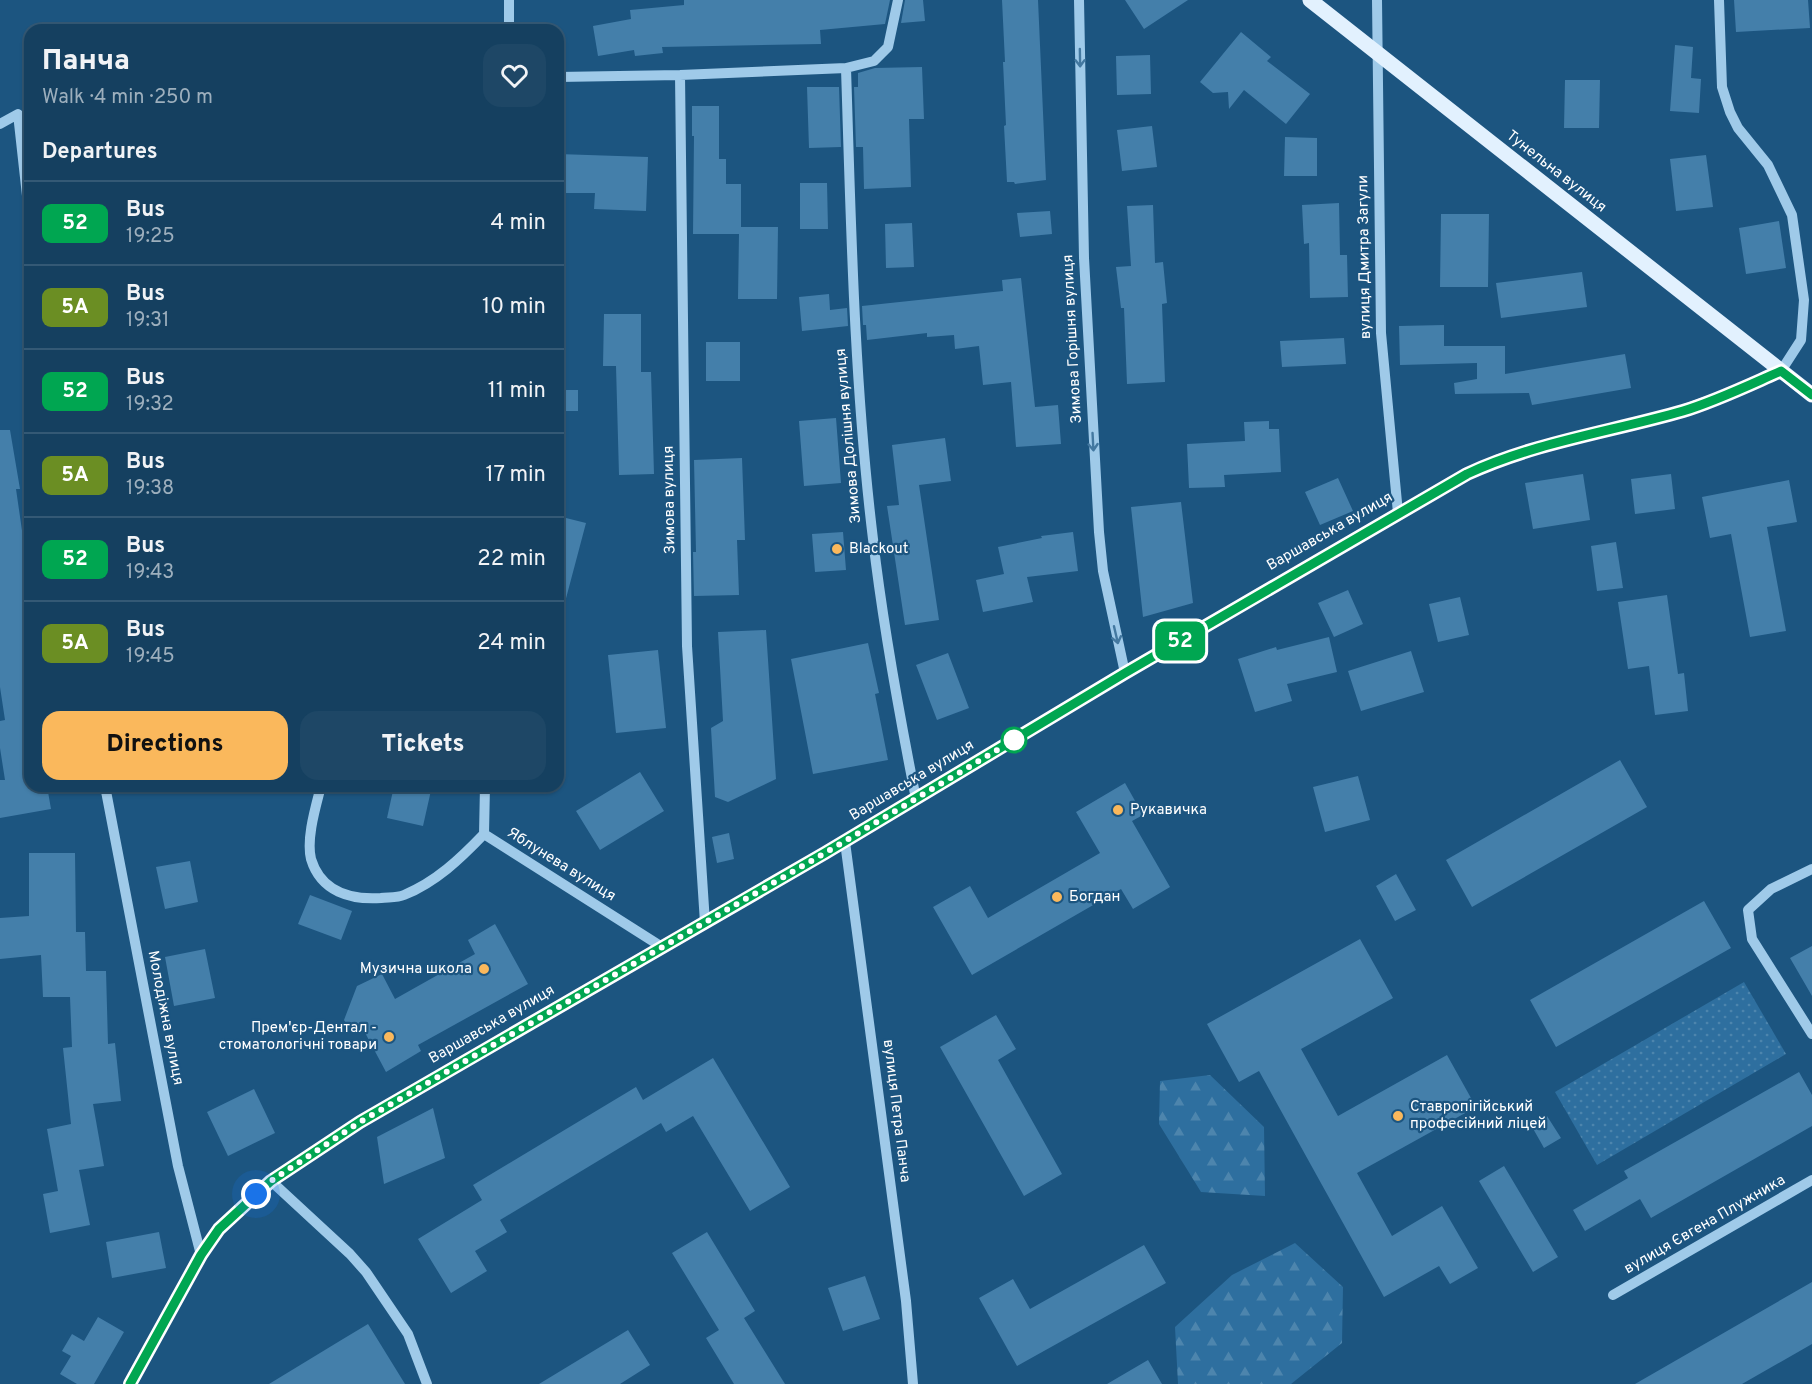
<!DOCTYPE html>
<meta charset="utf-8">
<style>
body{margin:0;font-family:Overpass,sans-serif;background:#1e4766;color:#f1f3f6;height:100vh;display:flex;flex-direction:column;font-size:22px;white-space:nowrap}
*{box-sizing:border-box;margin:0}
p{font-size:20px;color:#9dafbd}
.icon{flex:none;width:33px;height:33px;fill:none;stroke:currentColor;stroke-width:2;stroke-linecap:round;stroke-linejoin:round}
.map{position:relative;flex:1;overflow:hidden}
.panel{position:absolute;left:24px;top:24px;width:540px;height:768px;display:flex;flex-direction:column;background:#154060;border-radius:18px;box-shadow:0 2px 4px #0004,0 0 0 2px #345975}
.panel>*{flex:none}
.badge{padding:0 12px;border-radius:9px;font-size:21px;line-height:39px}
.you{position:absolute;width:30px;height:30px;margin:-15px;border:4px solid #fff;border-radius:50%;background:#1a73e8;box-shadow:0 0 0 9px #1a73e833}
.map>.badge{position:absolute;translate:-50% -50%;box-shadow:0 0 0 3px #fff}
h2{padding:0 18px;font-size:22px;line-height:54px}
.round{display:grid;place-items:center;flex:none;width:63px;height:63px;border-radius:18px;background:#1e4766}
.head{display:flex;align-items:center;justify-content:space-between;height:102px;padding:0 18px}
h1{font-size:28px;font-weight:800;line-height:45px}
.button{display:flex;gap:12px;margin-top:auto;padding:12px 18px}
.button a{flex:1;height:69px;border-radius:18px;background:#fab85c;color:#111;font-size:24px;font-weight:800;line-height:69px;text-align:center}
.button a+a{background:#1e4766;color:#f1f3f6}
ul{padding:0;list-style:none}
li{display:flex;align-items:center;gap:18px;height:84px;padding:0 18px;border-top:2px solid #345975}
li div{flex:1}
li b{display:block;font-size:22px}
li em{font-style:normal}
li .badge{min-width:66px;font-weight:700;text-align:center}
.map>svg:first-child{display:block}
.grass{fill:url(#grass-dots)}
.forest{fill:url(#forest-firs)}
.building{fill:#447faa}
.lines{fill:none;stroke-linecap:round;stroke-linejoin:round}
.minor{stroke:#9fcae9;stroke-width:10}
.major{stroke:#e2f1fe;stroke-width:15}
.oneway{stroke:#4378a0}
.line-casing{stroke:#fff;stroke-width:14}
.line{stroke:#00a651;stroke-width:9}
.walk{stroke:#fff;stroke-width:6;stroke-dasharray:0 10.8}
.poi-dot{fill:#fab85c;stroke:#1c5580;stroke-width:2}
.stop-dot{fill:#fff;stroke:#00a651;stroke-width:3}
.labels{text-anchor:middle;dominant-baseline:central;stroke-width:4.5;stroke-linejoin:round;paint-order:stroke}
.street-label{font-size:15px;fill:#fff;stroke:#1c5580}
.poi-label{font-size:15px;fill:#fff;stroke:#1c5580;text-anchor:start}
</style>
<div class="map">
<svg width="1812" height="1384" viewBox="0 0 1812 1384">
<defs>
<pattern id="grass-dots" width="8" height="8" patternUnits="userSpaceOnUse" patternTransform="scale(1.5)"><rect width="8" height="8" fill="#2e6f9f"/><path d="M2 2h.1M6 6h.1" fill="none" stroke="#4d85ad" stroke-width="1.8" stroke-linecap="round"/></pattern>
<pattern id="forest-firs" width="22" height="20" patternUnits="userSpaceOnUse" patternTransform="scale(1.5)"><rect width="22" height="20" fill="#2e6f9f"/><path d="M5 1l3.5 6h-7zM16 11l3.5 6h-7z" fill="#4d85ad"/></pattern>
</defs>
<rect width="100%" height="100%" fill="#1c5580"/>
<path class="grass" d="M 1744,982 L 1786,1054 L 1597,1165 L 1555,1092 Z"/>
<path class="forest" d="M 1210,1075 L 1264,1127 L 1265,1196 L 1201,1192 L 1159,1124 L 1160,1081 Z
M 1295,1243 L 1343,1287 L 1342,1343 L 1291,1384 L 1178,1384 L 1175,1327 L 1232,1275 Z"/>
<path class="building" d="M 684,0 L 890,0 L 885,24 L 820,30 L 821,44 L 662,47 L 663,53 L 635,56 L 634,50 L 598,56 L 593,26 L 631,19 L 630,10 L 684,5 Z
M 905,0 L 923,0 L 925,21 L 901,23 Z
M 1002,0 L 1038,0 L 1046,180 L 1015,184 L 1014,182 L 1007,182 L 1004,126 L 1006,125 L 1003,62 L 1005,62 Z
M 1125,0 L 1188,0 L 1144,29 Z
M 1734,0 L 1808,0 L 1810,28 L 1736,32 Z
M 1241,32 L 1271,57 L 1267,61 L 1310,94 L 1286,124 L 1244,90 L 1229,109 L 1228,92 L 1213,93 L 1200,82 Z
M 1675,45 L 1693,47 L 1691,78 L 1701,79 L 1699,113 L 1670,111 Z
M 1150,55 L 1151,94 L 1117,95 L 1116,56 Z
M 922,67 L 924,119 L 909,119 L 911,187 L 864,189 L 863,147 L 856,147 L 854,87 L 858,87 L 858,73 L 875,68 Z
M 1565,80 L 1600,80 L 1599,128 L 1564,128 Z
M 807,87 L 839,87 L 841,147 L 809,148 Z
M 692,106 L 719,106 L 719,159 L 726,159 L 726,184 L 741,184 L 741,227 L 778,227 L 777,299 L 738,299 L 739,234 L 693,234 L 694,136 L 692,136 Z
M 1152,126 L 1157,167 L 1122,171 L 1117,130 Z
M 1285,137 L 1317,138 L 1317,176 L 1284,176 Z
M 558,154 L 648,157 L 646,211 L 594,209 L 595,193 L 558,193 Z
M 1706,155 L 1713,207 L 1676,211 L 1670,159 Z
M 800,183 L 827,183 L 828,229 L 800,229 Z
M 1339,203 L 1340,255 L 1347,255 L 1348,297 L 1310,298 L 1309,243 L 1304,244 L 1302,205 Z
M 1153,205 L 1155,263 L 1163,262 L 1167,303 L 1162,304 L 1165,382 L 1127,384 L 1124,308 L 1121,308 L 1116,267 L 1131,266 L 1127,206 Z
M 1050,211 L 1052,234 L 1020,237 L 1017,213 Z
M 1441,214 L 1489,214 L 1488,287 L 1440,287 Z
M 1779,221 L 1786,268 L 1746,274 L 1739,228 Z
M 912,223 L 914,267 L 886,268 L 885,224 Z
M 1582,272 L 1587,307 L 1501,318 L 1496,283 Z
M 1021,278 L 1035,407 L 1058,405 L 1061,444 L 1016,447 L 1011,382 L 983,385 L 979,346 L 955,349 L 954,335 L 927,337 L 927,333 L 867,340 L 866,325 L 863,325 L 862,306 L 1003,291 L 1002,280 Z
M 829,294 L 830,310 L 847,308 L 848,326 L 802,331 L 799,297 Z
M 604,314 L 641,314 L 641,372 L 651,372 L 654,474 L 619,475 L 616,366 L 603,366 Z
M 1444,325 L 1444,346 L 1505,346 L 1505,374 L 1625,354 L 1631,388 L 1532,405 L 1529,393 L 1455,394 L 1454,383 L 1477,379 L 1477,363 L 1400,365 L 1399,326 Z
M 1344,338 L 1346,364 L 1282,367 L 1280,341 Z
M 706,342 L 740,342 L 740,381 L 706,381 Z
M 558,390 L 578,390 L 578,411 L 558,411 Z
M 836,418 L 841,483 L 804,486 L 799,421 Z
M 1269,421 L 1269,429 L 1279,429 L 1281,472 L 1224,475 L 1225,487 L 1189,488 L 1187,444 L 1245,441 L 1244,422 Z
M 0,430 L 10,430 L 20,489 L 16,489 L 30,586 L 30,786 L 47,786 L 51,809 L 0,818 L 0,780 L 5,780 L 0,748 L 0,721 L 5,720 L 0,687 Z
M 945,438 L 951,481 L 919,485 L 939,620 L 905,625 L 887,506 L 899,505 L 892,445 Z
M 742,458 L 745,540 L 737,540 L 739,595 L 694,596 L 693,552 L 696,552 L 694,460 Z
M 1583,474 L 1590,520 L 1533,529 L 1525,483 Z
M 1671,474 L 1675,509 L 1635,514 L 1631,479 Z
M 1338,478 L 1353,511 L 1320,525 L 1305,492 Z
M 1789,480 L 1797,522 L 1767,527 L 1786,631 L 1750,637 L 1731,534 L 1710,538 L 1702,497 Z
M 1181,502 L 1193,603 L 1143,617 L 1131,507 Z
M 558,516 L 586,523 L 564,606 L 558,605 Z
M 843,532 L 846,570 L 815,572 L 812,534 Z
M 1073,532 L 1078,571 L 1027,577 L 1033,602 L 983,612 L 976,580 L 1004,574 L 998,547 L 1042,538 L 1041,536 Z
M 1616,542 L 1623,588 L 1597,591 L 1591,546 Z
M 1348,590 L 1363,624 L 1334,637 L 1318,603 Z
M 1667,595 L 1678,674 L 1684,673 L 1688,711 L 1655,715 L 1649,666 L 1628,669 L 1618,602 Z
M 1460,597 L 1469,635 L 1438,642 L 1429,604 Z
M 766,630 L 776,779 L 728,802 L 715,797 L 711,728 L 723,721 L 718,632 Z
M 1329,637 L 1337,672 L 1287,684 L 1292,701 L 1255,712 L 1238,659 L 1276,647 L 1277,650 Z
M 868,643 L 879,693 L 875,694 L 888,760 L 813,774 L 791,659 Z
M 658,650 L 666,728 L 616,733 L 608,655 Z
M 1411,651 L 1424,692 L 1361,711 L 1348,671 Z
M 948,653 L 969,708 L 937,720 L 916,665 Z
M 1620,760 L 1647,807 L 1472,907 L 1446,860 Z
M 640,772 L 664,811 L 600,850 L 576,811 Z
M 1358,776 L 1370,820 L 1325,832 L 1313,787 Z
M 1125,783 L 1143,815 L 1132,821 L 1170,887 L 1133,909 L 1121,889 L 972,975 L 933,907 L 970,886 L 988,918 L 1100,853 L 1076,812 Z
M 394,786 L 432,786 L 423,826 L 387,818 Z
M 729,833 L 734,859 L 717,863 L 712,837 Z
M 29,853 L 75,853 L 76,932 L 85,932 L 86,971 L 106,971 L 108,1044 L 115,1043 L 121,1101 L 93,1104 L 104,1166 L 79,1170 L 90,1225 L 50,1233 L 43,1194 L 58,1191 L 47,1129 L 71,1124 L 63,1048 L 72,1047 L 70,997 L 43,997 L 41,955 L 0,959 L 0,918 L 29,916 Z
M 190,861 L 198,902 L 165,909 L 156,867 Z
M 1396,874 L 1416,910 L 1395,921 L 1376,886 Z
M 310,895 L 352,911 L 341,940 L 298,924 Z
M 1704,901 L 1731,948 L 1556,1047 L 1530,1000 Z
M 495,924 L 528,984 L 418,1045 L 421,1051 L 386,1072 L 362,1027 L 352,1033 L 344,1020 L 357,986 L 382,974 L 395,999 L 475,954 L 468,940 Z
M 1360,939 L 1393,998 L 1301,1049 L 1338,1116 L 1447,1055 L 1476,1107 L 1357,1173 L 1392,1236 L 1442,1206 L 1478,1268 L 1450,1284 L 1439,1266 L 1384,1297 L 1259,1071 L 1239,1082 L 1207,1024 Z
M 1812,946 L 1812,996 L 1790,958 Z
M 205,949 L 215,998 L 174,1006 L 165,957 Z
M 996,1015 L 1016,1049 L 998,1060 L 1062,1174 L 1024,1196 L 940,1047 Z
M 713,1058 L 790,1187 L 750,1211 L 693,1116 L 666,1132 L 661,1123 L 500,1220 L 507,1232 L 475,1251 L 487,1271 L 451,1293 L 418,1239 L 482,1200 L 473,1185 L 636,1087 L 643,1100 Z
M 1799,1072 L 1812,1095 L 1812,1126 L 1651,1218 L 1640,1199 L 1585,1231 L 1573,1210 L 1628,1178 L 1624,1171 Z
M 254,1089 L 275,1133 L 228,1156 L 207,1112 Z
M 433,1108 L 445,1158 L 384,1184 L 377,1137 Z
M 1547,1116 L 1561,1138 L 1544,1148 L 1531,1125 Z
M 1504,1166 L 1558,1257 L 1533,1272 L 1479,1181 Z
M 159,1232 L 166,1268 L 112,1278 L 106,1242 Z
M 707,1232 L 755,1311 L 744,1318 L 785,1384 L 734,1384 L 706,1338 L 719,1330 L 672,1253 Z
M 1144,1245 L 1166,1283 L 1017,1366 L 979,1298 L 1013,1279 L 1030,1309 Z
M 865,1276 L 880,1319 L 843,1331 L 828,1288 Z
M 1812,1282 L 1812,1344 L 1742,1384 L 1635,1384 Z
M 98,1317 L 124,1332 L 94,1384 L 77,1384 L 60,1374 L 71,1356 L 62,1351 L 72,1334 L 84,1341 Z
M 368,1324 L 405,1384 L 269,1384 L 343,1339 Z
M 628,1330 L 650,1365 L 620,1384 L 539,1384 Z
M 1148,1360 L 1162,1384 L 1107,1384 Z"/>
<g class="lines">
<path class="minor" d="M 1079,0 L 1084,258 L 1099,532 L 1103,571 L 1125,673
M 1377,0 L 1381,333 L 1398,513
M 509,30 L 509,0
M 846,68 C 851,225 854,383 873,539 C 883,626 899,713 916,799
M 680,75 L 687,646 L 705,923
M 558,77 L 680,75 L 846,68 L 874,61 L 888,47 L 898,0
M 0,124 L 18,114 L 30,223
M 105,786 L 178,1166 L 201,1255
M 321,786 C 316,806 306,838 311,859 C 321,892 351,900 381,898 C 388,897 397,898 404,895 C 436,882 460,859 484,834
M 485,786 L 484,834 L 662,947
M 845,842 L 906,1301 L 913,1384
M 1812,869 L 1771,889 L 1748,910 L 1752,939 L 1812,1034
M 271,1181 L 350,1254 L 366,1272 L 408,1334 L 427,1384
M 1613,1295 L 1812,1180
M 130,1384 L 201,1255 L 219,1229 L 271,1181 L 360,1122 L 845,842 L 1125,673 L 1467,474 L 1499,459 L 1542,446 L 1677,412 L 1735,391 L 1781,371 L 1801,340 L 1804,300 L 1792,215 L 1768,165 L 1738,128 L 1730,112 L 1722,87 L 1719,0"/>
<path class="major" d="M 1310,0 L 1812,395"/>
</g>
<defs><path id="oneway-shaft" d="M-6 0H5M1.5-3L5.5 0L1.5 3" fill="none" stroke-width="1.6" stroke-linecap="round" stroke-linejoin="round" transform="scale(1.5)"/></defs>
<g class="oneway">
<use href="#oneway-shaft" transform="translate(1080 58) rotate(89)"/>
<use href="#oneway-shaft" transform="translate(1093 442) rotate(87)"/>
<use href="#oneway-shaft" transform="translate(1116 635) rotate(77)"/>
</g>
<g class="lines">
<g class="line-casing">
<path id="line" d="M 130,1384 L 201,1255 L 219,1229 L 271,1181 L 360,1122 L 825,853 L 1125,673 L 1467,474 C 1536,442 1610,432 1683,411 C 1716,401 1749,385 1781,371 L 1812,395"/>
</g>
<use href="#line" class="line"/>
<path class="walk" d="M 256,1194 L 271,1181 L 360,1122 L 825,853 L 1014,740"/>
</g>
<g class="poi-dot">
<circle cx="837" cy="549" r="6"/>
<circle cx="1118" cy="810" r="6"/>
<circle cx="1057" cy="897" r="6"/>
<circle cx="484" cy="969" r="6"/>
<circle cx="389" cy="1037" r="6"/>
<circle cx="1398" cy="1116" r="6"/>
</g>
<circle class="stop-dot" cx="1014" cy="740" r="12"/>
<g class="labels">
<g class="street-label">
<text transform="translate(1556 172) rotate(38)">Тунельна вулиця</text>
<text transform="translate(1365 257) rotate(-91)">вулиця Дмитра Загули</text>
<text transform="translate(1073 339) rotate(-93)">Зимова Горішня вулиця</text>
<text transform="translate(849 436) rotate(-95)">Зимова Долішня вулиця</text>
<text transform="translate(670 500) rotate(-91)">Зимова вулиця</text>
<text transform="translate(1330 532) rotate(-30)">Варшавська вулиця</text>
<text transform="translate(912 781) rotate(-31)">Варшавська вулиця</text>
<text transform="translate(561 865) rotate(32)">Яблунева вулиця</text>
<text transform="translate(165 1018) rotate(79)">Молодіжна вулиця</text>
<text transform="translate(492 1025) rotate(-30)">Варшавська вулиця</text>
<text transform="translate(896 1111) rotate(83)">вулиця Петра Панча</text>
<text transform="translate(1705 1225) rotate(-30)">вулиця Євгена Плужника</text>
</g>
<g class="poi-label">
<text x="849" y="549">Blackout</text>
<text x="1130" y="810">Рукавичка</text>
<text x="1069" y="897">Богдан</text>
<text x="472" y="969" text-anchor="end">Музична школа</text>
<text x="377" y="1028" text-anchor="end">Прем'єр-Дентал -<tspan x="377" dy="17">стоматологічні товари</tspan></text>
<text x="1410" y="1107">Ставропігійський<tspan x="1410" dy="17">професійний ліцей</tspan></text>
</g>
</g>
</svg>
<div class="you" style="left:256px;top:1194px"></div>
<b class="badge" style="left:1180px;top:641px;background:#00a651;color:#fff">52</b>
<section class="panel">
<div class="head"><div><h1>Панча</h1><p>Walk · 4 min · 250 m</p></div><a class="round"><svg class="icon" aria-label="heart" viewBox="0 0 24 24"><path d="M12 20l-8-8c-3-5 5-10 8-4 3-6 11-1 8 4z"/></svg></a></div>
<h2>Departures</h2>
<ul>
<li><span class="badge" style="background:#00a651;color:#fff">52</span><div><b>Bus</b><p>19:25</p></div><em>4 min</em></li>
<li><span class="badge" style="background:#6b8e23;color:#fff">5А</span><div><b>Bus</b><p>19:31</p></div><em>10 min</em></li>
<li><span class="badge" style="background:#00a651;color:#fff">52</span><div><b>Bus</b><p>19:32</p></div><em>11 min</em></li>
<li><span class="badge" style="background:#6b8e23;color:#fff">5А</span><div><b>Bus</b><p>19:38</p></div><em>17 min</em></li>
<li><span class="badge" style="background:#00a651;color:#fff">52</span><div><b>Bus</b><p>19:43</p></div><em>22 min</em></li>
<li><span class="badge" style="background:#6b8e23;color:#fff">5А</span><div><b>Bus</b><p>19:45</p></div><em>24 min</em></li>
</ul>
<div class="button"><a>Directions</a><a>Tickets</a></div>
</section>
</div>
